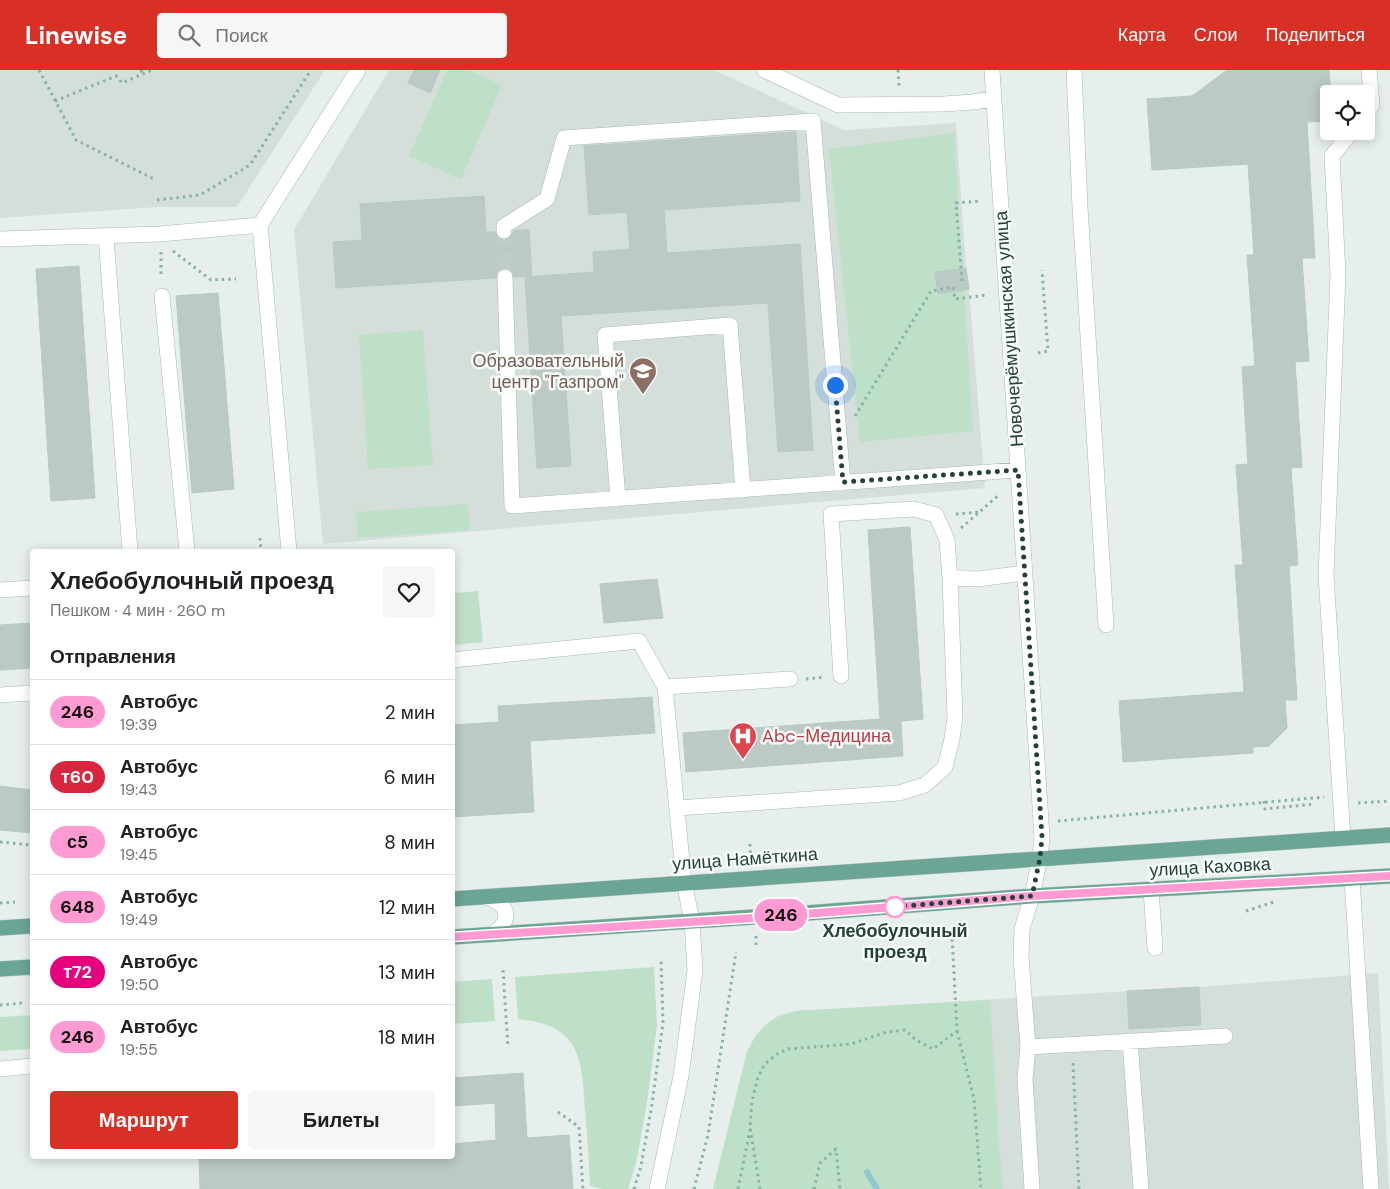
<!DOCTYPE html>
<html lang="ru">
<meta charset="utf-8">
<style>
body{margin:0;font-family:"DM Sans",sans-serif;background:#f6f6f6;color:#202124;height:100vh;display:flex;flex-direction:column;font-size:19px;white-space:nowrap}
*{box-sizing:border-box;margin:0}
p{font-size:16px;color:#757577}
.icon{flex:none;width:28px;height:28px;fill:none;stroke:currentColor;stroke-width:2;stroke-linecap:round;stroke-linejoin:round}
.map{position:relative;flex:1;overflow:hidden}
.drawer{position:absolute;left:30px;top:479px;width:425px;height:610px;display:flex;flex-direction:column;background:#fff;border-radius:5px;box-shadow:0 2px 12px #0003}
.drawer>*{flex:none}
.badge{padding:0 10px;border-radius:16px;font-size:18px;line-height:32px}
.buttons{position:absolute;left:1320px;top:15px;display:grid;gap:10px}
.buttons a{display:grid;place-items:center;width:55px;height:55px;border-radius:5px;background:#fff;box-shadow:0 2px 12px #0003;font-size:25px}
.you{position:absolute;width:25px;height:25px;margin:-12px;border:4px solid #fff;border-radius:50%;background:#1a73e8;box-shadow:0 0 0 8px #1a73e833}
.map>.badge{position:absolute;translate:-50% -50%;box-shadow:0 0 0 2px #fff}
h2{padding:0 20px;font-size:19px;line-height:45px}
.round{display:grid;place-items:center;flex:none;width:52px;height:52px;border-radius:5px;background:#f6f6f6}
.summary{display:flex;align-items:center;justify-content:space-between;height:85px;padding:0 20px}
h1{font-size:24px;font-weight:600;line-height:38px}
.action{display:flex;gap:10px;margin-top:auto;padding:10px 20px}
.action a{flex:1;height:58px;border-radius:5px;background:#d93025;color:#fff;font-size:20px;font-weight:600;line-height:58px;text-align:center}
.action a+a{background:#f6f6f6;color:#202124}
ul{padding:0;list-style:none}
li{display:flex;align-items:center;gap:15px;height:65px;padding:0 20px;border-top:1px solid #e0e0e0}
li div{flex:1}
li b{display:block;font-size:19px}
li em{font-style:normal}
li .badge{min-width:55px;font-weight:700;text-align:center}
header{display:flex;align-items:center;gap:30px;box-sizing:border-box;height:70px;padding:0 25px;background:#d93025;color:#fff}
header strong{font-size:24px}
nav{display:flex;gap:28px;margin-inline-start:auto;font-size:18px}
.search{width:350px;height:45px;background:#f6f6f6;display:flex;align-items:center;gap:12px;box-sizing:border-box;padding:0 18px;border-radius:5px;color:#757577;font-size:19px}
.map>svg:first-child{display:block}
.built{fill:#d4dfda}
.green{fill:#bfe0c8}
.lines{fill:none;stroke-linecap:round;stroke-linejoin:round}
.stream{stroke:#8ec9d4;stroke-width:6}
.building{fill:#bbcac4;stroke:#b8c9c2}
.minor-tunnel{stroke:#bfccc8;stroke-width:15;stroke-dasharray:15 8;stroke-linecap:butt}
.minor-casing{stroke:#a8b8b2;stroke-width:16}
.major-casing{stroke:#c2cac8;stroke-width:16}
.path{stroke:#86b3a5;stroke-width:3;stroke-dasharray:2.5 4;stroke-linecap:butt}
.minor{stroke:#fff;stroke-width:15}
.major{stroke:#6aa596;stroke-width:15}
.line-casing{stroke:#fff;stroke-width:11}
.line{stroke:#ff9ad2;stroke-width:8}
.walk{stroke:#24423a;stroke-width:5;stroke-dasharray:0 9}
.stop-dot{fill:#fff;stroke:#ff9ad2;stroke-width:2.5}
.labels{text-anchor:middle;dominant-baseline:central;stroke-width:5;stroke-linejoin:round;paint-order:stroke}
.street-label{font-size:18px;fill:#24423a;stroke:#f7fbf9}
.education-label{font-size:18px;fill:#785e54;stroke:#f7fbf9;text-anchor:end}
.health-label{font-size:18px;fill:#be3a42;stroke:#f7fbf9;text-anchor:start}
.stop-label{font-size:18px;font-weight:bold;fill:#24423a;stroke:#f7fbf9}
</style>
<header>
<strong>Linewise</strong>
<div class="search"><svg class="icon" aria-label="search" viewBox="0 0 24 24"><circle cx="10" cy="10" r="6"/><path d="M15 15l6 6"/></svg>Поиск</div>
<nav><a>Карта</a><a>Слои</a><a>Поделиться</a></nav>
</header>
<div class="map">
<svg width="1390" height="1119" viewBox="0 0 1390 1119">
<rect width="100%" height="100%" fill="#e6efeb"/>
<path class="built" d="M 0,0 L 325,0 L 237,137 L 158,137 L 0,148 Z
M 389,0 L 714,0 L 844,60 L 956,53 L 966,198 L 970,232 L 985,418 L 323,474 L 294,160 Z
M 1378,903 L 1389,1119 L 713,1119 L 747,982 L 755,966 L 765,955 L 777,946 L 795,941 L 1199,917 Z"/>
<path class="green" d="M 447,0 L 468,0 L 502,15 L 461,109 L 409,86 Z
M 954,63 L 973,361 L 860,372 L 829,79 Z
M 423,260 L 433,395 L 368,399 L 359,265 Z
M 468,434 L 470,460 L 358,468 L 356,442 Z
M 478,521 L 483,572 L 453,575 L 453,523 Z
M 654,897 L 657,955 L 647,1033 L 636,1094 L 628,1119 L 602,1119 L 590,1116 C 589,1090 587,1065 585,1040 C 582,987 580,955 518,949 L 515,907 Z
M 492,909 L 495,951 L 453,954 L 453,912 Z
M 990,930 L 999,1074 L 1003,1119 L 713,1119 L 747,982 C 760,957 768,949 795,941 Z
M 32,945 L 32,979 L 0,981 L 0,947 Z"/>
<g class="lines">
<path class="stream" d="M 867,1102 L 877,1119"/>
</g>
<path class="building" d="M 414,0 L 440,0 L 430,23 L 408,13 Z
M 1227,0 L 1329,0 L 1331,24 L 1329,24 L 1329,51 L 1307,52 L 1315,188 L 1302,188 L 1309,291 L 1295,292 L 1302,397 L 1291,398 L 1298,495 L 1289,496 L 1297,630 L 1285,630 L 1287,658 L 1269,676 L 1253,677 L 1253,683 L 1123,692 L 1119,631 L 1244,622 L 1235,495 L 1243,495 L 1236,395 L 1248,394 L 1242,297 L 1255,296 L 1247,185 L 1254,185 L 1248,94 L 1152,100 L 1147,29 L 1192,26 Z
M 796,62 L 800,131 L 664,140 L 667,183 L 800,174 L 813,380 L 778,382 L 768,233 L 561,246 L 571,396 L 537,398 L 525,207 L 594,202 L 593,182 L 630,179 L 627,142 L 589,145 L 584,76 Z
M 484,126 L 486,162 L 495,162 L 499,169 L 504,170 L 509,169 L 515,160 L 529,160 L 532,206 L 514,207 L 510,199 L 504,198 L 497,202 L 496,208 L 336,218 L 333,172 L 362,170 L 360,134 Z
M 79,196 L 95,428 L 51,431 L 36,199 Z
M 966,198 L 969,219 L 938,224 L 935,202 Z
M 218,223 L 234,419 L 192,423 L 176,226 Z
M 910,457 L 923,649 L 901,651 L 903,686 L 686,702 L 683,663 L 880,649 L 868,460 Z
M 657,509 L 663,548 L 604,553 L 600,514 Z
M 32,553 L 32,598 L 0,600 L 0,555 Z
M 652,627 L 655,663 L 530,671 L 534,742 L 452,747 L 452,655 L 499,652 L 498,636 Z
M 0,716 L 32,720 L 32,763 L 0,760 Z
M 1199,917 L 1201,955 L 1129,959 L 1127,921 Z
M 523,1003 L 527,1068 L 569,1065 L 573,1119 L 200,1119 L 199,1089 L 204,1088 L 204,1086 L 452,1086 L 452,1074 L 496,1070 L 495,1033 L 452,1036 L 452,1008 Z"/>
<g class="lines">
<path class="minor-tunnel" d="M 504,161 L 505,207"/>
<g class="minor-casing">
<path id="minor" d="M 764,0 L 838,35 L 944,34 L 973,32 L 993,29
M 992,0 L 1042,767 L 1040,788 L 1032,826 L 1022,859 L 1021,887 L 1028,977 L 1025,1009 L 1032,1119
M 1074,0 L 1080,137 L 1106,555
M 1366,43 L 1372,35 L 1369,0
M 260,155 L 289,481
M 504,161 L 504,156 L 547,129 L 564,68 L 813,51 L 843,413
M 106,167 L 130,481
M 0,169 L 160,164 L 260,155 L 358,0
M 505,207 L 512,436 L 1018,400
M 162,226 L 187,481
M 618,429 L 605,265 L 730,255 L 743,420
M 0,520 L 32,518
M 452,590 L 639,571 L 665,617 L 790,609
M 841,606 L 831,444 L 914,439 L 936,445 L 947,470 L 950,508
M 0,625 L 32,623
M 677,738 L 899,723 L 925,715 L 945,697 L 952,669 L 955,647 L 950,508 L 978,509 L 1024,503
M 1343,768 L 1326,505 L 1338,204 L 1332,86 L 1352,61
M 1352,808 L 1371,1119
M 1151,819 L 1155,878
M 486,827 C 510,835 513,851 491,865
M 1130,971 L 1141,1119
M 1028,977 L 1225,966
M 0,999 L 32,996
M 657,1119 L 681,1006 L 695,901 L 692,851 L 684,812 L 665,617"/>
</g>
<g class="major-casing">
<path id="major" d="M 452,829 L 1390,765
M 0,858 L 32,856
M 452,867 L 754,847 L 1032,826 L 1390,806
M 0,899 L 32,897"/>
</g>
<path class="path" d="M 39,0 L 76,70 L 154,109
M 141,0 L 143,5
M 898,0 L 899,17
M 55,31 L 116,6 L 122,13 L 152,0
M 157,130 L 200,125 L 250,95 L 311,0
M 173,181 L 211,210 L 236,209
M 161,182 L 161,208
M 962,211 L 956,133 L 981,131
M 1038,283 L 1048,281 L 1042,200
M 855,346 L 931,221 L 953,217 L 955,229 L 987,225
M 956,444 L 979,442
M 961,458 L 1000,424
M 260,468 L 261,481
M 806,609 L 825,607
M 1264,731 L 1265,739 L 1315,734
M 1358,733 L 1390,731
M 1058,751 L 1324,727
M 0,772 L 32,775
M 750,774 L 751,792
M 0,833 L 15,832
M 1246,841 L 1274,832
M 756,866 L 756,876
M 503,900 L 508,977
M 0,935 L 23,933
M 957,961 L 974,1029 L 981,1119
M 1073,993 L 1079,1119
M 558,1042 L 579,1057 L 583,1119
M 634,1119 L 641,1096 L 652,1034 L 663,953 L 661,888
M 694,1119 L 708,1065 L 736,882
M 738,1119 L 750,1060
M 760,1119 L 750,1057 L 752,1031 L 758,1007 L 765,994 L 777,984 L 788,979 L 851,974 L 887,962 L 905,960 L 916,970 L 933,979 L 957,961 L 952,865
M 814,1119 L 820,1093 L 836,1079 L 840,1119"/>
<use href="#minor" class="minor"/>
<use href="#major" class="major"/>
</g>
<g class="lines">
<g class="line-casing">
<path id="line" d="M 452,867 L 754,848 L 1032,826 L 1390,806"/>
</g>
<use href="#line" class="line"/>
<path class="walk" d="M 835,315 L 843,412 L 1018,400 L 1042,767 L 1040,788 L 1032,826 L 890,837 L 895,837"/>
</g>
<defs>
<g id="school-pin" transform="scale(1.4375)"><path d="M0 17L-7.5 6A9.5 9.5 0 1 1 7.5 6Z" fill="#8d6e63" stroke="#f7fbf9"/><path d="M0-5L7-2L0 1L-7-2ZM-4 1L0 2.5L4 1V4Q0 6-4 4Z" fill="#fff"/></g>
<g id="hospital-pin" transform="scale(1.4375)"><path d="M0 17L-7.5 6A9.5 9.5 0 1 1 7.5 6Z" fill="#e0444e" stroke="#f7fbf9"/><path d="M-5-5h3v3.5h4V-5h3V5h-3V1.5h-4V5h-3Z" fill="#fff"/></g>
</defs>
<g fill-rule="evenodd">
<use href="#school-pin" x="643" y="301"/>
<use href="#hospital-pin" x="743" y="666"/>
</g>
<circle class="stop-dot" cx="895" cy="837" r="10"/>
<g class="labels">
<g class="street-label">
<text transform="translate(1009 259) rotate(-94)">Новочерёмушкинская улица</text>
<text transform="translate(745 789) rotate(-4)">улица Намёткина</text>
<text transform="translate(1210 797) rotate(-3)">улица Каховка</text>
</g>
<g class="education-label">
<text x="624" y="291">Образовательный<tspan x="624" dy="21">центр "Газпром"</tspan></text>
</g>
<g class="health-label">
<text x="762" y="666">Abc-Медицина</text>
</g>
<g class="stop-label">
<text x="895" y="861">Хлебобулочный<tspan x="895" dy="21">проезд</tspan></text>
</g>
</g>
</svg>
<div class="buttons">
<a><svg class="icon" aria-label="locate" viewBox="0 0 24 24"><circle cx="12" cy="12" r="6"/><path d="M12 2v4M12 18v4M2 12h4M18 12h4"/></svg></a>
</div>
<div class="you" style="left:835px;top:315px"></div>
<b class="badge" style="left:781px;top:845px;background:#ff9ad2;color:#111">246</b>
<section class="drawer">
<div class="summary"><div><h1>Хлебобулочный проезд</h1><p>Пешком · 4 мин · 260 m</p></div><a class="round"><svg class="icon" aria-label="heart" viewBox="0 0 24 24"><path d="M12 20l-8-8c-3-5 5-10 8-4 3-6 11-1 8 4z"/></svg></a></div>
<h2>Отправления</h2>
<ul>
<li><span class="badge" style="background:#ff9ad2;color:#111">246</span><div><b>Автобус</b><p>19:39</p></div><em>2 мин</em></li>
<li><span class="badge" style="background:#d7263d;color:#fff">т60</span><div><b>Автобус</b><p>19:43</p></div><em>6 мин</em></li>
<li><span class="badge" style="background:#ff9ad2;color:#111">с5</span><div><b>Автобус</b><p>19:45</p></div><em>8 мин</em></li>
<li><span class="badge" style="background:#ff9ad2;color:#111">648</span><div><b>Автобус</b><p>19:49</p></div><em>12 мин</em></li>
<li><span class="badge" style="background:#e6007e;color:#fff">т72</span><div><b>Автобус</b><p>19:50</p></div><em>13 мин</em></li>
<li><span class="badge" style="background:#ff9ad2;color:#111">246</span><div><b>Автобус</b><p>19:55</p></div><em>18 мин</em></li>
</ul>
<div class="action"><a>Маршрут</a><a>Билеты</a></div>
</section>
</div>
